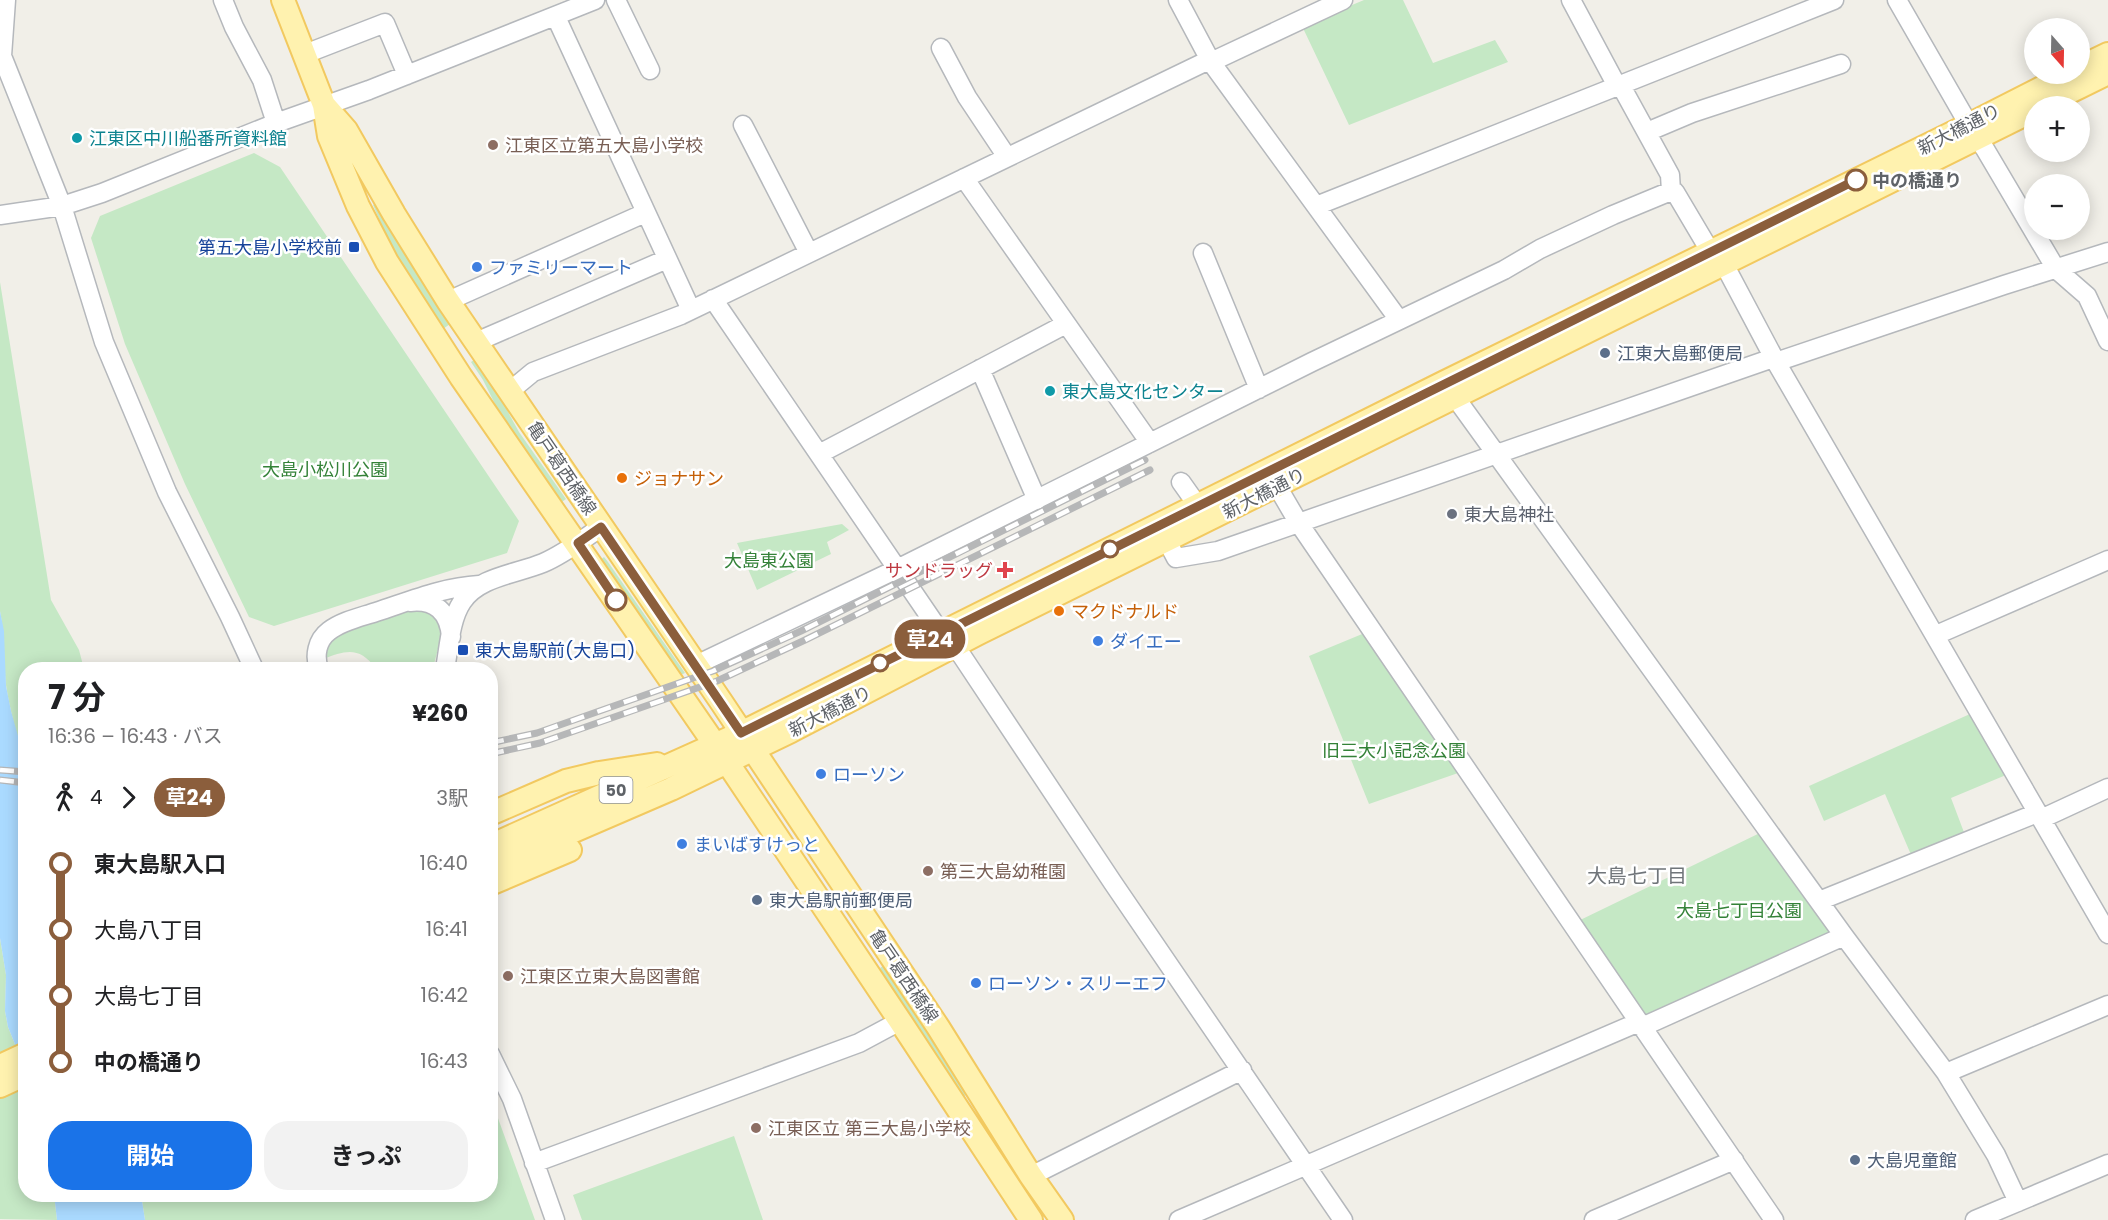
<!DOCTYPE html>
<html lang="ja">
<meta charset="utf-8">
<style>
body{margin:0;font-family:Poppins,"Noto Sans JP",sans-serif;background:#f2f2f2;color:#202124;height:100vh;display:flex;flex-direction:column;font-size:22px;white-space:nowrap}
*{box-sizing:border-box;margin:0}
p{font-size:20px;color:#757577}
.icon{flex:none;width:33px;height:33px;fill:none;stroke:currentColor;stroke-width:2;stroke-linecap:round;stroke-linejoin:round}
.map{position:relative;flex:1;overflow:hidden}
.sheet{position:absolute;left:18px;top:662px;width:480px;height:540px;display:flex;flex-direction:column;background:#fff;border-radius:24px;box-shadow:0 3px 15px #0003}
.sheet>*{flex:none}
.badge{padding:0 12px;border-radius:20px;font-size:21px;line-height:39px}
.needle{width:39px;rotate:160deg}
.fabs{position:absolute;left:2024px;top:18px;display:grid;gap:12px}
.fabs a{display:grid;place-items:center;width:66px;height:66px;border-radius:50%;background:#fff;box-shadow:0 3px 15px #0003;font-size:30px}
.map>.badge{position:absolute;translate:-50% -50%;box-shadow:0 0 0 3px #fff}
.legs{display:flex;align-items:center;gap:9px;height:66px;padding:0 30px;font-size:20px}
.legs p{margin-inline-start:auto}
.overview{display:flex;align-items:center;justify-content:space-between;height:102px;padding:0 30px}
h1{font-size:33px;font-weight:700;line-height:45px}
.cta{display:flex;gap:12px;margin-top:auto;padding:12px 30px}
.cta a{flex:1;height:69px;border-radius:24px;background:#1a73e8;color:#fff;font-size:24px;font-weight:700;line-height:69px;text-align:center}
.cta a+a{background:#f2f2f2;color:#202124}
ul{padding:0 30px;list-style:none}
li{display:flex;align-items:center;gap:21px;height:66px;font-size:22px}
li i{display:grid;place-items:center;width:9px;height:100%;margin:0 8px;background:currentColor}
li i::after{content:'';width:15px;height:15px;margin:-8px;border:4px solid;border-radius:50%;background:#fff}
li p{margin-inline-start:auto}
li:first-child i{background:linear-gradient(#0000 50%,currentColor 0)}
li:last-child i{background:linear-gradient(currentColor 50%,#0000 0)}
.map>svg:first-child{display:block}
.green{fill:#c5e8c5}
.water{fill:#aadaff}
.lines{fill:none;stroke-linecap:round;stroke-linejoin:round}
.minor-casing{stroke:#b5b8bc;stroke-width:21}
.major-casing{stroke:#f2c960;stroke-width:26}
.minor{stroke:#fff;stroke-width:18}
.major{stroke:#fff2af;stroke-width:22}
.rail-casing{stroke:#b6b7b8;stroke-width:7}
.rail{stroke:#fff;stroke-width:4.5;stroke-dasharray:14;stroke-linecap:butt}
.line-1-casing{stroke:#fff;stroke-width:14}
.line-1{stroke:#8b5e3c;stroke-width:9}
.culture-dot{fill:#0f9aa8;stroke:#fff;stroke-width:2}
.education-dot{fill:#8d6e63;stroke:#fff;stroke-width:2}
.stop-1-dot{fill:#fff;stroke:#8b5e3c;stroke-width:3}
.transit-dot{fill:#1a4fb4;stroke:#fff;stroke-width:2}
.shop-dot{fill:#3f7fe0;stroke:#fff;stroke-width:2}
.service-dot{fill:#5c6f8a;stroke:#fff;stroke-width:2}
.food-dot{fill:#e8710a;stroke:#fff;stroke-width:2}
.worship-dot{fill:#6b7280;stroke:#fff;stroke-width:2}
.health-dot{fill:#e0444e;stroke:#fff;stroke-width:2}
.labels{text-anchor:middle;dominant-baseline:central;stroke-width:5;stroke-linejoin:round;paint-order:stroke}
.shield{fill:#fff;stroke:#8f9295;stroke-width:1.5}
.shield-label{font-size:16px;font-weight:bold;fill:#5f6368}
.street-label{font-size:18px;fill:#5f6368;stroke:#fff}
.culture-label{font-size:18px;fill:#0d838f;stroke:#fff;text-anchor:start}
.education-label{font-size:18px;fill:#785e54;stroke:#fff;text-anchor:start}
.stop-label{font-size:18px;font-weight:bold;fill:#5f6368;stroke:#fff;text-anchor:start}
.transit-label{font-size:18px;fill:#164399;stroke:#fff;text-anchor:end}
.shop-label{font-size:18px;fill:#366cbe;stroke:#fff;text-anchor:start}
.service-label{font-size:18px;fill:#4e5e75;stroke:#fff;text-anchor:start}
.park-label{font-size:18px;fill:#348238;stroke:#fff}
.food-label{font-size:18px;fill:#c56008;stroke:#fff;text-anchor:start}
.worship-label{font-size:18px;fill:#5b616d;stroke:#fff;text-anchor:start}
.health-label{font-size:18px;fill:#be3a42;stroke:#fff;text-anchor:end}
.neighbourhood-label{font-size:20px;fill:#70757a;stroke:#fff}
</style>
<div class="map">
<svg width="2108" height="1220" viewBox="0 0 2108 1220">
<rect width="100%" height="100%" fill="#f1efe8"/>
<path class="green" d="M 1364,0 L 1403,0 L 1433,63 L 1495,40 L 1508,62 L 1349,125 L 1302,26 Z
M 254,153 L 280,167 L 519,521 L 507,553 L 274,626 L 249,617 L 185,484 L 125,344 L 91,238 L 100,216 Z
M 377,203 L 453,322 L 440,331 L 402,273 L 373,205 Z
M 0,282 L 51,600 L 79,650 L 84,669 L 26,669 L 25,761 C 17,736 10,711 6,685 C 3,660 5,636 0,611 Z
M 478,357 L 519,432 L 566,499 L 559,504 L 506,426 L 483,380 L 471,362 Z
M 842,524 L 849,530 L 827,542 L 831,554 L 757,590 L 737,543 Z
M 604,557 L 608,562 L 685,673 L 678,676 L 599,561 Z
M 421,609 C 451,621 438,645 433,669 L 376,669 C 360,646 346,650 323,659 L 331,635 L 402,610 Z
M 1367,632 L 1461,772 L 1369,804 L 1309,656 Z
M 1970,714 L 2006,775 L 1951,798 L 1965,835 L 1912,857 L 1885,794 L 1824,821 L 1809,786 Z
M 1764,831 L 1834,935 L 1640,1018 L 1574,923 Z
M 0,938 L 6,975 L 5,1011 L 8,1027 L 25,1069 L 26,1194 L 54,1194 L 57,1220 L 0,1219 Z
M 884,965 L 966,1095 L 962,1097 L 897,1000 L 880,968 Z
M 491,1099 L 535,1220 L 145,1220 L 141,1194 L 490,1194 Z
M 734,1136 L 763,1220 L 582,1220 L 573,1195 Z"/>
<path class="water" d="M 0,611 L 4,631 L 6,686 L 11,711 L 25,761 L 25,1069 L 8,1027 L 5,1011 L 6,975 L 0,938 Z
M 54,1194 L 141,1194 L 145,1220 L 57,1220 Z"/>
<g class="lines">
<g class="minor-casing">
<path id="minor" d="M 6,0 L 2,56 L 62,206 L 104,342 L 167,492 L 230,617 L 254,669
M 223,0 L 234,27 L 262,80 L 276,123
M 616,0 L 650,70
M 1178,0 L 1211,62 L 1399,320
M 1571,0 L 1617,86
M 1897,0 L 1969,125 L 1985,149 L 2056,269 L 2087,296 L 2108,341
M 556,17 L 691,310
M 941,48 L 967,97 L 1007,157
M 305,54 L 385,23 L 407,75
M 1211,62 L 1343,0
M 1620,84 L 1670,175 L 1671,191
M 743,125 L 809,253
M 1647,132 L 1692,113 L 1841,64
M 964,178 L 1150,443
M 1316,206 L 1834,0
M 0,215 L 62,206 L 102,193 L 276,123 L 369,90 L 595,0
M 1203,253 L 1259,389
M 713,299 L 941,633 L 962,656 L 1113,883 L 1343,1220
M 448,301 L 645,213
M 476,342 L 667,259
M 1776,362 L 2004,285 L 2108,252
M 980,369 L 1037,500
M 510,391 L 533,372 L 681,315 L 1209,60
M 1455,397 L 1844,936 L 1946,1073 L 1996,1155 L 2018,1202
M 819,454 L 1066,324
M 1181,482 L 1198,506
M 1277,486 L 1298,522 L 1774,1220
M 1167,541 L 1176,558 L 1218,551 L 1773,358
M 410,602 C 435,599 449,612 451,637
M 1943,632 L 2108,560
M 696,665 L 897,569 L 1312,362 L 1504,270 L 1540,249 L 1613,215 L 1671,191 L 1675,192 L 1710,251 L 1724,264 L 1776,362 L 2108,934
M 319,669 C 314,656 317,640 329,631 C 342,621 361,617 376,612 C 410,601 443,587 479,585
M 445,669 C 449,648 450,620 462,602 C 478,577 516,574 543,563 C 564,554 582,540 601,527
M 2041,819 L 2108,788
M 1819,901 L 2037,813
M 1642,1027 L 1844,936
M 490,1054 L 512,1099 L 555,1220
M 1946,1073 L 2108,1005
M 534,1163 L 859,1043 L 900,1021
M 1031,1176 L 1242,1070
M 1179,1220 L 1639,1022
M 1594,1220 L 1734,1160
M 1975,1220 L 2108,1164"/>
</g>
<g class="major-casing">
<path id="major" d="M 283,0 L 324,105 L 329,136 L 358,206 L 387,262 L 461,377 L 727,762 L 900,1021 L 1031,1220
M 2079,68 L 2108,54
M 325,106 L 346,130 L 394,214 L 448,301 L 722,703 L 938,1027 L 1031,1176 L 1062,1220
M 2041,106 L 2108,73
M 490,814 L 566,781 L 599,773 L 657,764
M 490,846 L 741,733 L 1445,382 L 1969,125 L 2069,74
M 490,867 L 671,789 L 791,731 L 979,633 L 2034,110
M 490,884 L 570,850
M 0,1066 L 26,1054
M 0,1086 L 26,1074"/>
</g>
<use href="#minor" class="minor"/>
<use href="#major" class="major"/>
<g class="rail-casing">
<path id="rail" d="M 490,743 L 537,733 L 713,671 L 801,631 L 1145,460
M 490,754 L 540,743 L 717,681 L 805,640 L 1150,470
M 0,770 L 26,772
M 0,780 L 26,783"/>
</g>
<use href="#rail" class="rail"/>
</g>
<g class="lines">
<g class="line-1-casing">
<path id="line-1" d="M 616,600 L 578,543 L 601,527 L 741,733 L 1856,180"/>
</g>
<use href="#line-1" class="line-1"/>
</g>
<g class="culture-dot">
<circle cx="77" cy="138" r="6"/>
<circle cx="1050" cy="391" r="6"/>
</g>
<g class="education-dot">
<circle cx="493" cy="145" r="6"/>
<circle cx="928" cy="871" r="6"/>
<circle cx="508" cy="976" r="6"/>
<circle cx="756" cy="1128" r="6"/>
</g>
<g class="stop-1-dot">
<circle cx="1856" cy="180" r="10"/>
<circle cx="1110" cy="549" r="8"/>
<circle cx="616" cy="600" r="10"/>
<circle cx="880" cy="663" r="8"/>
</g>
<g class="transit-dot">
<rect x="348" y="241" width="12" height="12" rx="3"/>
<rect x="457" y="644" width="12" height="12" rx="3"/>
</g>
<g class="shop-dot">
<circle cx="477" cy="267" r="6"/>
<circle cx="1098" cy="641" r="6"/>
<circle cx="821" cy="774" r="6"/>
<circle cx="682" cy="844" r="6"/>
<circle cx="976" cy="983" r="6"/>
</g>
<g class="service-dot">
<circle cx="1605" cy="353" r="6"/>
<circle cx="757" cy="900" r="6"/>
<circle cx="1855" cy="1160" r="6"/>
</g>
<g class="food-dot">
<circle cx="622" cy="478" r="6"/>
<circle cx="1059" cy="611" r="6"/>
</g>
<circle class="worship-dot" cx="1452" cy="514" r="6"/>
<path class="health-dot" d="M1002 561h6v6h6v6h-6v6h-6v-6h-6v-6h6z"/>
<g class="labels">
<rect class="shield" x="599.5" y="777" width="33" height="26" rx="4.5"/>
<g class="shield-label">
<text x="616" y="790">50</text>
</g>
<g class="street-label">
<text transform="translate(1959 129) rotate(-27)">新大橋通り</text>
<text transform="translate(562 468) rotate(56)">亀戸葛西橋線</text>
<text transform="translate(1264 493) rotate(-27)">新大橋通り</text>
<text transform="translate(830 711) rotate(-27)">新大橋通り</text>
<text transform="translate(904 976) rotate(56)">亀戸葛西橋線</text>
</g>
<g class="culture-label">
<text x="89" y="138">江東区中川船番所資料館</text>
<text x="1062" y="391">東大島文化センター</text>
</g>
<g class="education-label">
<text x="505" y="145">江東区立第五大島小学校</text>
<text x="940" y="871">第三大島幼稚園</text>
<text x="520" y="976">江東区立東大島図書館</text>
<text x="768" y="1128">江東区立 第三大島小学校</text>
</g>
<g class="stop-label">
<text x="1872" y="180">中の橋通り</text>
</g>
<g class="transit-label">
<text x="342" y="247">第五大島小学校前</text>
<text x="475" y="650" text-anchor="start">東大島駅前(大島口)</text>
</g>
<g class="shop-label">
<text x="489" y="267">ファミリーマート</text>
<text x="1110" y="641">ダイエー</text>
<text x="833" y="774">ローソン</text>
<text x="694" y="844">まいばすけっと</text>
<text x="988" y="983">ローソン・スリーエフ</text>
</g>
<g class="service-label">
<text x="1617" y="353">江東大島郵便局</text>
<text x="769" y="900">東大島駅前郵便局</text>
<text x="1867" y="1160">大島児童館</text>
</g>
<g class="park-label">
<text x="325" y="469">大島小松川公園</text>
<text x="769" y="560">大島東公園</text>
<text x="1394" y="750">旧三大小記念公園</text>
<text x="1739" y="910">大島七丁目公園</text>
</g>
<g class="food-label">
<text x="634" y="478">ジョナサン</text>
<text x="1071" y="611">マクドナルド</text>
</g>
<g class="worship-label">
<text x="1464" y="514">東大島神社</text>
</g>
<g class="health-label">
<text x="993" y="570">サンドラッグ</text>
</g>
<g class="neighbourhood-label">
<text x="1637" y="876">大島七丁目</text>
</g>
</g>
</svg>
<div class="fabs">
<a><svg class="needle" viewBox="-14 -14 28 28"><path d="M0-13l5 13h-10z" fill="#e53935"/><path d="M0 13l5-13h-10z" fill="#757577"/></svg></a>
<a>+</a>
<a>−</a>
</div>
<b class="badge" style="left:930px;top:639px;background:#8b5e3c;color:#fff">草24</b>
<section class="sheet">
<div class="overview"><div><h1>7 分</h1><p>16:36 – 16:43 · バス</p></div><b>¥260</b></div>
<div class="legs"><svg class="icon" aria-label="walk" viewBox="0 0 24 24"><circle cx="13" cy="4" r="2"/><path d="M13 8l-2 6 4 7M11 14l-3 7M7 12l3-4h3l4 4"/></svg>4<svg class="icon" aria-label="forward" viewBox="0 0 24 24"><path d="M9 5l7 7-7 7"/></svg><b class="badge" style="background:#8b5e3c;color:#fff">草24</b><p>3駅</p></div>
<ul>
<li><i style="color:#8b5e3c"></i><b>東大島駅入口</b><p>16:40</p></li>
<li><i style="color:#8b5e3c"></i><span>大島八丁目</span><p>16:41</p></li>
<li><i style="color:#8b5e3c"></i><span>大島七丁目</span><p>16:42</p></li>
<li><i style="color:#8b5e3c"></i><b>中の橋通り</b><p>16:43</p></li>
</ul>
<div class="cta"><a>開始</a><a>きっぷ</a></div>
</section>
</div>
